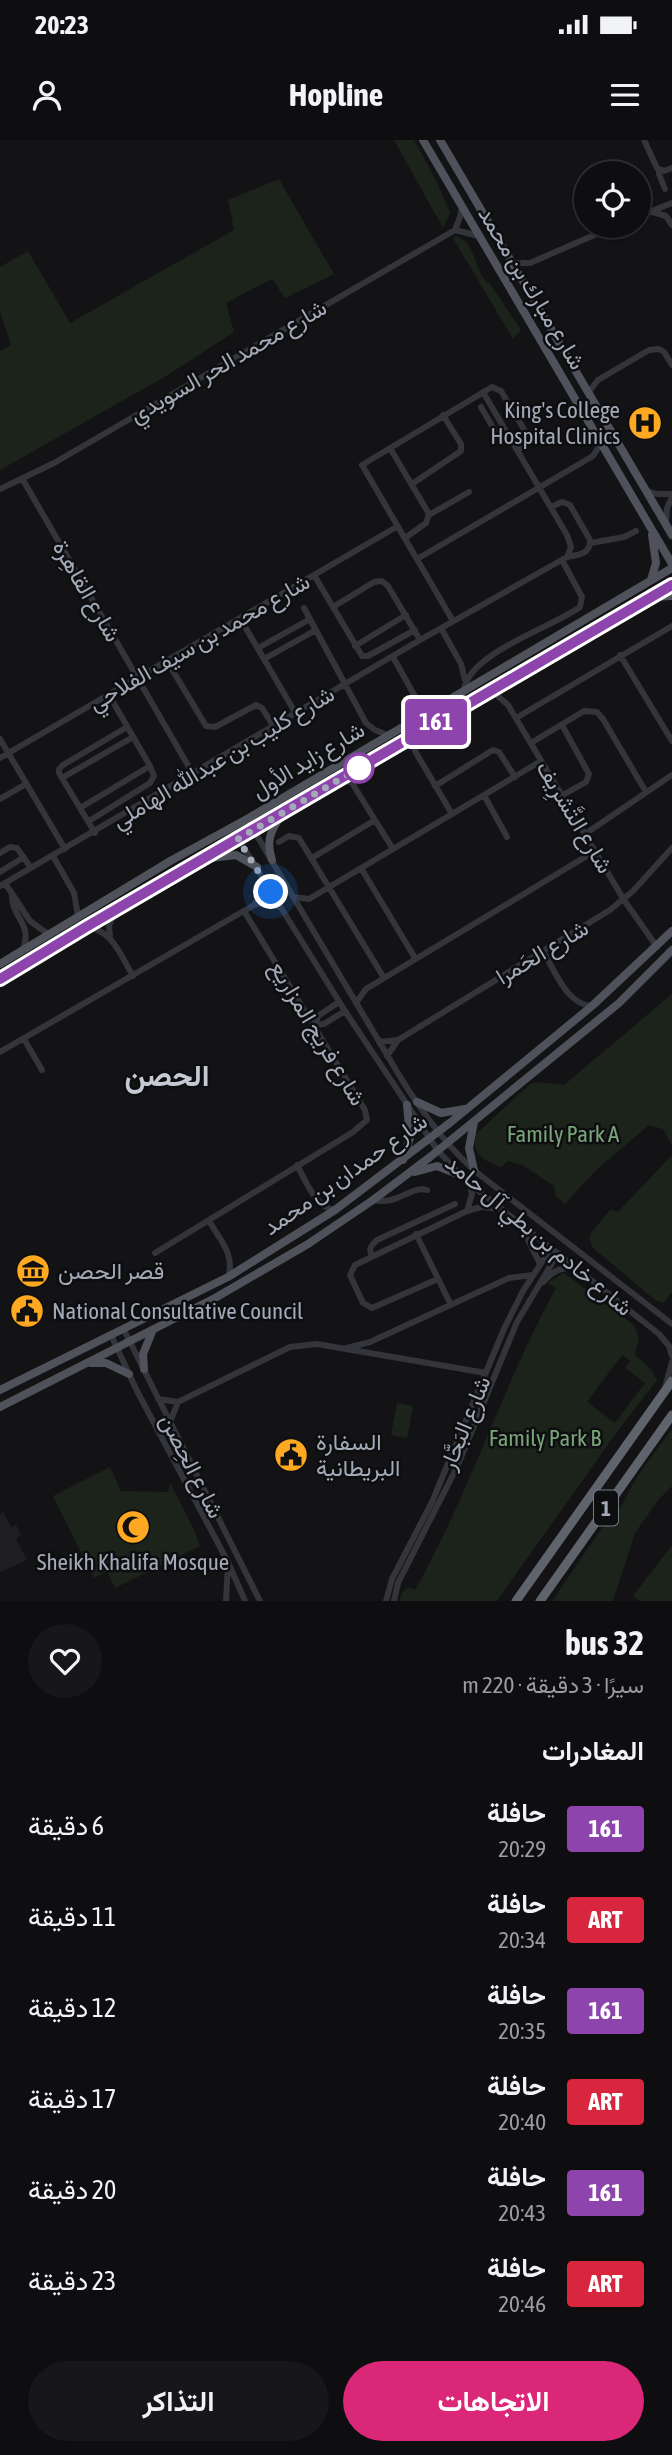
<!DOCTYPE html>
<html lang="ar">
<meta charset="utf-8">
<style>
body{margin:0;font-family:"Asap Condensed",Vazirmatn,sans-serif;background:#171719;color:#f1f3f6;direction:rtl;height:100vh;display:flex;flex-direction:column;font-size:26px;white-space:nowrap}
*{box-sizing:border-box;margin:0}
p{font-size:23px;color:#9b9c9f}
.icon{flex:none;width:38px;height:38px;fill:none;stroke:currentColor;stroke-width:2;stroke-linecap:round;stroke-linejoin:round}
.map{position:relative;height:1461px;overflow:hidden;direction:ltr}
.side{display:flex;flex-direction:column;background:#0e0e10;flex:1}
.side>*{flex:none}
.badge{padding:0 14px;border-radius:5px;font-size:24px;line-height:46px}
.buttons{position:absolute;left:574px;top:21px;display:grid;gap:14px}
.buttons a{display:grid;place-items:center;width:77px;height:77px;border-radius:50%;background:#0e0e10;box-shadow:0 2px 5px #0004,0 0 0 2px #2e2e30;font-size:35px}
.you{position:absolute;width:35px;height:35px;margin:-18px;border:5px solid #fff;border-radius:50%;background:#1a73e8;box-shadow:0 0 0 10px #1a73e833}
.map>.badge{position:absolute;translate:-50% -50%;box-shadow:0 0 0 4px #fff}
h2{padding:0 28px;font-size:26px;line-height:63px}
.round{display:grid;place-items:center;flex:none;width:74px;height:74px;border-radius:37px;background:#171719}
.head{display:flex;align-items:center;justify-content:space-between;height:119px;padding:0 28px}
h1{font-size:33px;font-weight:700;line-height:52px}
.primary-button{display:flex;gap:14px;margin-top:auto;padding:14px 28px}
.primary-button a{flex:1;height:80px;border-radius:42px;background:#db2777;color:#fff;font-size:28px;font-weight:700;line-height:80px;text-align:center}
.primary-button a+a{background:#171719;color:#f1f3f6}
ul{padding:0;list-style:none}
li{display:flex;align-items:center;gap:21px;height:91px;padding:0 28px}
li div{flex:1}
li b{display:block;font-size:26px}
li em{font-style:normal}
li .badge{min-width:77px;font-weight:700;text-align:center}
.status{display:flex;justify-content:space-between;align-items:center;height:49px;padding:0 35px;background:#0e0e10;direction:ltr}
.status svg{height:19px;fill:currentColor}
header{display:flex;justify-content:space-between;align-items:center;height:91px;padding:0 28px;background:#0e0e10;font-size:32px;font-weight:700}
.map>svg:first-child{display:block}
.built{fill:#1f1f22}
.green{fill:#1b231b;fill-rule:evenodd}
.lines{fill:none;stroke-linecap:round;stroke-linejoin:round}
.minor{stroke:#34353a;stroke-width:6}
.major{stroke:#4f525a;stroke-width:8}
.highway{stroke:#5f636c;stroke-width:9}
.line-casing{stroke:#fff;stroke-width:16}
.line{stroke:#8e44ad;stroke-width:10}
.walk{stroke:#a3aab7;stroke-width:7;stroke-dasharray:0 12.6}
.stop-dot{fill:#fff;stroke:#8e44ad;stroke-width:3.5}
.labels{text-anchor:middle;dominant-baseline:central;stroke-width:5;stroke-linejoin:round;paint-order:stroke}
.shield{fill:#0e0e10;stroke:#767b85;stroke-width:2}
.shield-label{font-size:21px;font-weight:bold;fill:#a3aab7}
.street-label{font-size:23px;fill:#a3aab7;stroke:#0e0e10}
.poi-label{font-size:23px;fill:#a3aab7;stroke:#0e0e10;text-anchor:start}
.park-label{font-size:23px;fill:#78a478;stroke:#0e0e10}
.district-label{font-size:30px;font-weight:bold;fill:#c5c9d2;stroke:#0e0e10}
</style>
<div class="status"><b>20:23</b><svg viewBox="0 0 49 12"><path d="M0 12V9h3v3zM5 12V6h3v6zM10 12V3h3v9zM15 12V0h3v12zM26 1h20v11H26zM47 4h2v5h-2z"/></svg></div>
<header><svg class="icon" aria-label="menu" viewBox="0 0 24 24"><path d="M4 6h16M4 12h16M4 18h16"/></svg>Hopline<svg class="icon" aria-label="person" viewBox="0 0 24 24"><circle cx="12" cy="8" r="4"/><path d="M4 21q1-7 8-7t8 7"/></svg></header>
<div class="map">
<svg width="672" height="1461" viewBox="0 0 672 1461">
<rect width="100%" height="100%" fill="#131315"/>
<path class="built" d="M 3,1372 L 11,1387 L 16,1385 L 21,1394 L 16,1399 L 27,1420 L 0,1432 L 0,1374 Z"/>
<path class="green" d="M 394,0 L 414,0 L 436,40 L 450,73 L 443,88 Z
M 279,39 L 334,134 L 285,158 L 272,139 L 226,163 L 234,192 L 168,235 L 0,330 L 0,211 L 11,205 L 0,172 L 0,127 L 28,111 L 70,183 L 234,90 L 228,60 Z
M 456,96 C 478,102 473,135 491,145 L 521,190 L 513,199 L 453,98 Z
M 672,854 L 672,1006 L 663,989 L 649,985 L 594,1032 L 565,1064 L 556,1057 L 554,1046 L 524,1026 L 508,1021 L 501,1027 C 485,1022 470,1013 476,994 L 530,944 L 537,942 L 564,945 Z
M 672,1015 L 672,1152 L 663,1163 L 655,1160 L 593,1108 L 589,1098 L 591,1093 L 611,1069 L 618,1072 Z
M 564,1133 L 634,1185 L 639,1198 L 635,1215 L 651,1229 L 657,1240 L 616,1293 L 497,1461 L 399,1461 L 403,1452 L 410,1447 L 415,1450 C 470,1353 502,1246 556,1148 L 547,1143 ZM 622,1215 L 630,1221 L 625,1228 L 645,1243 L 615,1283 L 587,1262 Z
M 397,1263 L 413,1266 L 407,1298 L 391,1295 Z
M 672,1289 L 672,1346 L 659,1359 L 635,1393 L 613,1461 L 552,1461 L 608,1379 C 625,1367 624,1359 633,1344 C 644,1325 659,1307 672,1289 Z
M 110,1327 L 121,1351 L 168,1352 L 170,1342 L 195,1392 L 200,1406 L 115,1448 L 107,1431 L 94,1438 L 53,1356 Z
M 672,1405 L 672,1461 L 640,1461 L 633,1456 Z"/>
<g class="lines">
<path class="minor" d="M 644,0 L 657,28 L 664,31 L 672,28
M 659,30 L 659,34 L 665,49
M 649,71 L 666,76 L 672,85
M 639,76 L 672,63
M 455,90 L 460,77 L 462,66
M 512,123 L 530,123 L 615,86
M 588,253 L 598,240 L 649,210 L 659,209 L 664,212 L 672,225
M 481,267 L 502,303
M 390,308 L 429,374 L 426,383 L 405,398
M 23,340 L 193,634
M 412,344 L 461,311 L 461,304 L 443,275
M 0,349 L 54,323 L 455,90 L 479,96
M 647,351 L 657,354 L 672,354
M 551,367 L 562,362 L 570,365 L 590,400 C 591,414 578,415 567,417
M 429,375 L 469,352
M 666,383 L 667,368 L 672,357
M 591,403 L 624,397 L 636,391
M 417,419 L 593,316 L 601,303
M 314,435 L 362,516 L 368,516 L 415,490
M 333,467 L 374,442 L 382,441 L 388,446 L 420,500
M 304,468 L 366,583 L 375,590 L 388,595
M 240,478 L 296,574
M 453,481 L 362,325 L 492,247 L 501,251 L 528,296 L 526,304 L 518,310
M 441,488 L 461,524 L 465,540
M 355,506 L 406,475
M 258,508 L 310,479
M 620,515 L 672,601
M 393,517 L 417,560 L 416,579
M 264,519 L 316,490
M 167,521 L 206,586 L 215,587 L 256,565 L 262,568 L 274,587
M 464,550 C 469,513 551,488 580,467 L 582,457 L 562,420
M 491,550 L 508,565 L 624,760 L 657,807
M 516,578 L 672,486
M 418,593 L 415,611 L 452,674
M 0,599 L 65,709
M 531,603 L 584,571 L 597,572 L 603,579 L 646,652
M 0,618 L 398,386
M 62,638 L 133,597
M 338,642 L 346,641 L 352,643 L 393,709
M 435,646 L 493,610 L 499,612 L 515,637
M 484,655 L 507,697
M 561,656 L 586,642 L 589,634 L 562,585
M 0,659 L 26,644
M 80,668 L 150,626
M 247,679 L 399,935 C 421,971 448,1009 480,1035 L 672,1184
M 89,681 L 150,643 L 154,636 L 150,626 L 109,555
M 231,687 L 345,871 L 438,1011 L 469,1043 L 659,1194 L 669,1206 L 672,1216
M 95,693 L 59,633 L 59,629 L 63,625 L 127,587
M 585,694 L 672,635
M 279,702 L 289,696 L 299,698 L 384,838
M 0,713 L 10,707 L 17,708 L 31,728
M 53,716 L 74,753 L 78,776
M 312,718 L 375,680
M 361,728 L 415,818
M 0,732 L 24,717
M 5,743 L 30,781 L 48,794
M 0,746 L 420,500 L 567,417 L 571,407 L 567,395 L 483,252
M 12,756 C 12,778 33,784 23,809
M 294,757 L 309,759 L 541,621
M 256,764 L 269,763 L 279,767
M 86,787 C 112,789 121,816 133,836
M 110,797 L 109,786 L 114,772
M 543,811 C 555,831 567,865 592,866
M 339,862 L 318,876 L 315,885 L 324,884 L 345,871
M 356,863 L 366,849 L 595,711
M 24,899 L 42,930
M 379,902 L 398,900 L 610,770 L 633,751 L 672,708
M 0,912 L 254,765 L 261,756 L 264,741
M 387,916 L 398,900
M 297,1025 C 306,1041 315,1067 335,1070
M 373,1060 C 397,1066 411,1045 427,1050
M 467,1071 L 472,1054 L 469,1043
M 209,1081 C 219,1098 236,1116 228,1137
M 521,1086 L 540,1124
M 416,1094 L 451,1165
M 155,1113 L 353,992 L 367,980 L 365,970 L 244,771
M 372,1116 C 368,1108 371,1106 377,1100 L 455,1064
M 438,1139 L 372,1168 L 363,1163 L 350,1135 L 355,1125 L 467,1071 L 481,1067 L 501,1069
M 543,1142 C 552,1132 561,1126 576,1128
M 124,1190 L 260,1461
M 111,1195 L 137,1251 L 228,1422 L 245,1461
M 347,1208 L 370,1202 L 509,1138 L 533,1135
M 665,1248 L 672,1222
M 158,1259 L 178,1262 L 290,1207 L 317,1204 L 486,1233
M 170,1282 L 178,1262
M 226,1461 L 228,1424
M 386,1461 L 392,1439 L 432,1362 L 504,1189 L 523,1151 L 551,1108
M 394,1461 L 398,1443 L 457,1327 L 517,1182 L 558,1113"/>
<path class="major" d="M 423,0 L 672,424
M 440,0 L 672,395
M 651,440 L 656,423 L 652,395
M 652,457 L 672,456
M 210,718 L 236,715 L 257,727
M 272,720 C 266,702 270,692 280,677
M 0,824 L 172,720 L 247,679 L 672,428
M 0,839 L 86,787 L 672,445
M 417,962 L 441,973 L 465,969
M 403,1020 L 410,998 L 407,965
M 474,1030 L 469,1008 L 474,982
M 415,1032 L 437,1026 L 460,1035
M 91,1223 L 106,1223 L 129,1234
M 144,1229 L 143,1214 L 152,1192
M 0,1250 L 228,1137 L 335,1070 L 451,982 L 592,866 L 672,791
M 0,1267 L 215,1158 L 308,1104 L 373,1060 L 430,1017 L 619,863 L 672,810"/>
<path class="highway" d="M 516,1461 L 672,1241
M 540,1461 L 672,1275"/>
</g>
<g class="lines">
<g class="line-casing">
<path id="line" d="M 0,839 L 86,787 L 672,445"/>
</g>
<use href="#line" class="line"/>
<path class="walk" d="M 271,752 L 238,699 L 359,628"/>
</g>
<defs>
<g id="hospital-disc" transform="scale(1.75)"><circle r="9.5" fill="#ffa821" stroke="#0e0e10"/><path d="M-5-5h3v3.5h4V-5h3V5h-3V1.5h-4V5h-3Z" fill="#111"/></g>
<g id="museum-disc" transform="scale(1.75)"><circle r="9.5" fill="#ffa821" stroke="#0e0e10"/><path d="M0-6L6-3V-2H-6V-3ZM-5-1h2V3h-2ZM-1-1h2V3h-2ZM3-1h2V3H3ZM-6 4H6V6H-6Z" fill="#111"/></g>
<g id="civic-disc" transform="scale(1.75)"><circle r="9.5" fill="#ffa821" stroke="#0e0e10"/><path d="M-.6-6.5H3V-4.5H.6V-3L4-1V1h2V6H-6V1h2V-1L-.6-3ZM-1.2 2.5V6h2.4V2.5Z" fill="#111"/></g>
<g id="mosque-disc" transform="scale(1.75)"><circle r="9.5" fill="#ffa821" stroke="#0e0e10"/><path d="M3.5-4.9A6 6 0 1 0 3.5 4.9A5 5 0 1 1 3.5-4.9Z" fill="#111"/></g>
</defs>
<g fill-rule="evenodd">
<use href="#hospital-disc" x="645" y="283"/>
<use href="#museum-disc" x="33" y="1131"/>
<use href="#civic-disc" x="27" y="1171"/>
<use href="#civic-disc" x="291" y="1315"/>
<use href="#mosque-disc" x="133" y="1387"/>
</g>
<circle class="stop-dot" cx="359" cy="628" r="14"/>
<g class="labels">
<rect class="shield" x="594" y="1350.5" width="24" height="35" rx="5"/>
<g class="shield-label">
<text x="606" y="1368">1</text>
</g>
<g class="street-label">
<text transform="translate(532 148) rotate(59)">شارع مبارك بن محمد</text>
<text transform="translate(228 221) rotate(-30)">شارع محمد الحر السويدي</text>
<text transform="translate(87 451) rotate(60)">شارع القاهِرة</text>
<text transform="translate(199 502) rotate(-30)">شارع محمد بن سيف الفلاحي</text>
<text transform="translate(223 617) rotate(-31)">شارع كليب بن عبدالله الهاملي</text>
<text transform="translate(308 620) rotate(-31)">شارع زايد الأول</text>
<text transform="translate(575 677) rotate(59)">شارع التَّشرِيف</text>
<text transform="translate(542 812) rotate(-31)">شارع الحَمرا</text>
<text transform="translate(318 893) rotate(59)">شارع فريج المزاريع</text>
<text transform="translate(345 1034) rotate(-35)">شارع حمدان بن محمد</text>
<text transform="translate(539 1095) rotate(40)">شارع خادم بن بطي آل حامد</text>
<text transform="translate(465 1283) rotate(-68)">شارع البَحَّار</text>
<text transform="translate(192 1326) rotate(63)">شارع الحِصن</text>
</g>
<g class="poi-label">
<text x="620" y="270" text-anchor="end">King's College<tspan x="620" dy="26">Hospital Clinics</tspan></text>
<text x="58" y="1131">قصر الحصن</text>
<text x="52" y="1171">National Consultative Council</text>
<text x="316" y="1302">السفارة<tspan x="316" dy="26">البريطانية</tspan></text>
<text x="133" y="1422" text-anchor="middle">Sheikh Khalifa Mosque</text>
</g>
<g class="park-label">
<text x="563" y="994">Family Park A</text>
<text x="545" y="1298">Family Park B</text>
</g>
<g class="district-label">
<text x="167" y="935">الحصن</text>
</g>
</g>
</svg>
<div class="buttons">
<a><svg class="icon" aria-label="locate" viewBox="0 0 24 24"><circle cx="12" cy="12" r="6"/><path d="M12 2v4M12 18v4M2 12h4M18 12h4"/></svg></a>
</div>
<div class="you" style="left:271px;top:752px"></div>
<b class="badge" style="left:436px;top:582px;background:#8e44ad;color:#fff">161</b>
</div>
<section class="side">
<div class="head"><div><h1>bus 32</h1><p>سيرًا · 3 دقيقة · 220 m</p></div><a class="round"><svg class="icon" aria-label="heart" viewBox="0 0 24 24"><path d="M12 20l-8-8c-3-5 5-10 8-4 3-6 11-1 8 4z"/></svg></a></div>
<h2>المغادرات</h2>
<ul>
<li><span class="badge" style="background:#8e44ad;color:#fff">161</span><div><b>حافلة</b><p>20:29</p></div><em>6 دقيقة</em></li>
<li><span class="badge" style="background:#d7263d;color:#fff">ART</span><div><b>حافلة</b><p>20:34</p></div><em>11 دقيقة</em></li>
<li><span class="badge" style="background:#8e44ad;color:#fff">161</span><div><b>حافلة</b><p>20:35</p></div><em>12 دقيقة</em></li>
<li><span class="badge" style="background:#d7263d;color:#fff">ART</span><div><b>حافلة</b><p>20:40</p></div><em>17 دقيقة</em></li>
<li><span class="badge" style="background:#8e44ad;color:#fff">161</span><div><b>حافلة</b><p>20:43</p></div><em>20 دقيقة</em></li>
<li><span class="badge" style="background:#d7263d;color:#fff">ART</span><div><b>حافلة</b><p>20:46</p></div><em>23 دقيقة</em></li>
</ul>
<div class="primary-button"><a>الاتجاهات</a><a>التذاكر</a></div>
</section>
